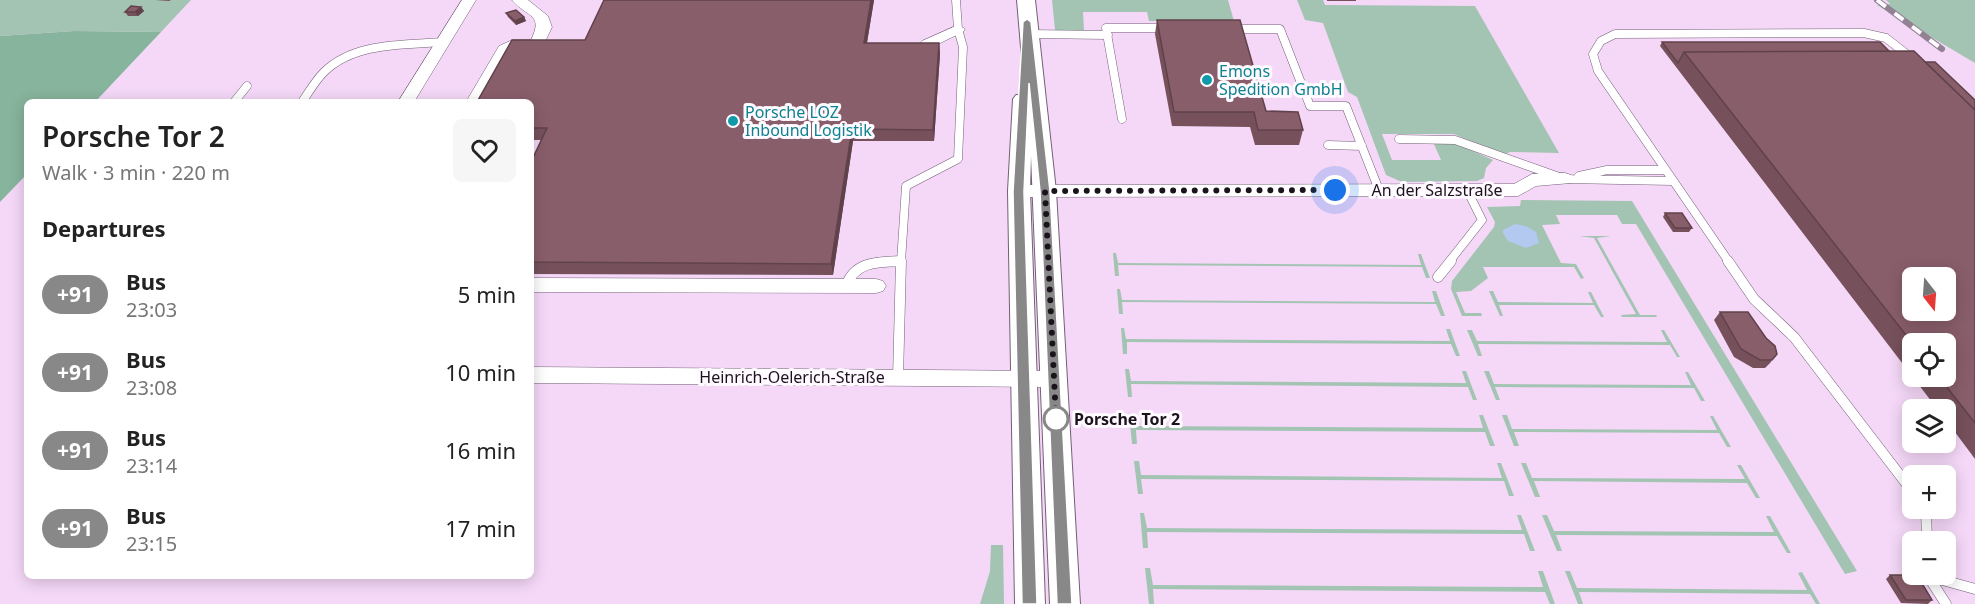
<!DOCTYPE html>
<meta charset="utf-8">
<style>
body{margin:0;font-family:"Noto Sans",sans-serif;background:#f6f6f6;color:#222;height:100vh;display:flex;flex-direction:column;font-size:22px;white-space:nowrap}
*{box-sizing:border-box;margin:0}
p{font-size:20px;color:#767676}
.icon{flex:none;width:33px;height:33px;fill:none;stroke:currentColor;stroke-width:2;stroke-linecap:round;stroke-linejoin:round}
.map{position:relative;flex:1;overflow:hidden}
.details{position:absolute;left:24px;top:99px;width:510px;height:480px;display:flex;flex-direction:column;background:#fff;border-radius:9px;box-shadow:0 3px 15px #0003}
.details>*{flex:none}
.badge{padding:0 12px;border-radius:20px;font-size:21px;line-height:39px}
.needle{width:39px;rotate:163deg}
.tools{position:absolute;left:1902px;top:267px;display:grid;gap:12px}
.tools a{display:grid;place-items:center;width:54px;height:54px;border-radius:9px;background:#fff;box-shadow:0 3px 15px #0003;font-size:30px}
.you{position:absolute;width:30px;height:30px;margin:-15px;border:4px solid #fff;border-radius:50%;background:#1a73e8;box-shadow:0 0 0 9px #1a73e833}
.map>.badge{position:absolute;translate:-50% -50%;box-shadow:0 0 0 3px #fff}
h2{padding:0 18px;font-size:22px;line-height:54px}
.round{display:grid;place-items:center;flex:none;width:63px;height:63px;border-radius:9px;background:#f6f6f6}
.head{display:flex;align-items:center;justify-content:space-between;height:102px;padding:0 18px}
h1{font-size:28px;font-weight:600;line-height:45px}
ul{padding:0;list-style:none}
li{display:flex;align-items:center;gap:18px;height:78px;padding:0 18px}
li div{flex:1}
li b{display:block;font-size:22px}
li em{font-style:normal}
li .badge{min-width:66px;font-weight:700;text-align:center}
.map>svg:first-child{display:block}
.built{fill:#f5d8f8;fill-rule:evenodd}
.green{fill:#a3c4b2}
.forest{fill:#87b49d}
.water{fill:#b3c9f0}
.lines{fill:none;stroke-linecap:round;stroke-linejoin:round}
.service-far1-casing{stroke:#735f75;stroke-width:9}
.service-casing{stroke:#735f75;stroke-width:11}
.minor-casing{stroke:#735f75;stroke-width:1}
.tertiary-casing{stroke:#735f75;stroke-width:2}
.service-far1{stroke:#fff;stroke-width:8}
.service{stroke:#fff;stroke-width:10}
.minor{fill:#fff;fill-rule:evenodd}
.tertiary{fill:#fff;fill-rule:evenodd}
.rail-casing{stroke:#928294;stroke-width:6}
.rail{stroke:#fffaff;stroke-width:4;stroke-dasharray:11;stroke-linecap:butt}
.wall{fill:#76515c;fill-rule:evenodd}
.shaded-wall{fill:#60424b}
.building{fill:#895e6b;stroke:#60424b;stroke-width:1.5;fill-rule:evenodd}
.line{fill:#888;stroke:#fff;stroke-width:1.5}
.walk{stroke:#1b131c;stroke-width:6;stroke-dasharray:0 10.8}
.culture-dot{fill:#0f9aa8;stroke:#fffaff;stroke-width:2}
.stop-dot{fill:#fff;stroke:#888;stroke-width:3}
.labels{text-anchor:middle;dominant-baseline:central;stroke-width:6;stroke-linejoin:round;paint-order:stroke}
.culture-label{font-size:16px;fill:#0d838f;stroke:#fffaff;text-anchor:start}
.street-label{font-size:16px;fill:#1b131c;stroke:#fffaff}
.stop-label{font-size:16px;font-weight:bold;fill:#1b131c;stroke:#fffaff;text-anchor:start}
</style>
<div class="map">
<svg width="1975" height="604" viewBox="0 0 1975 604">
<rect width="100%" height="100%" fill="#fde5ff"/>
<path class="built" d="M 191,0 L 1925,0 L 1975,46 L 1975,604 L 0,604 L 0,202 L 27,174 L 27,576 L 531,576 L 531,102 L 95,102 ZM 1912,278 L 1946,278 L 1946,310 L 1912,310 ZM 1912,344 L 1946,344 L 1946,376 L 1912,376 ZM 1912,410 L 1946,410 L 1946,442 L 1912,442 ZM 1912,476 L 1946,476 L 1946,508 L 1912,508 ZM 1912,542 L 1946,542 L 1946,574 L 1912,574 Z"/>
<path class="green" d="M 0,0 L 191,0 L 161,32 L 74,31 L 0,36 Z
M 1052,0 L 1228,0 L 1234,21 L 1149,21 L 1147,12 L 1083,12 L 1084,31 L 1055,30 Z
M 1297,0 L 1323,0 L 1325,5 L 1475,6 L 1559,153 L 1510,152 L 1503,155 L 1454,134 L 1382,134 L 1392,160 L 1441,160 L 1433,142 L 1455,143 L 1493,160 L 1486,168 L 1484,178 L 1477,181 L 1402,182 L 1386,175 L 1357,97 L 1348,92 L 1323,23 L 1305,20 Z
M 1886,0 L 1975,0 L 1975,63 L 1877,5 L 1890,4 Z
M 1521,200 L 1632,201 L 1857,571 L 1845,574 L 1636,224 L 1622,224 L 1617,215 L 1556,215 L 1560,224 L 1542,225 L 1561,263 L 1576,264 L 1584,278 L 1581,279 L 1574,267 L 1483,267 L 1488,278 L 1471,291 L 1456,292 L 1465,313 L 1481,313 L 1482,316 L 1462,316 L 1451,289 L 1452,281 L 1494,227 L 1495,222 L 1487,207 L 1520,206 Z
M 1579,236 L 1611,236 L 1597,238 L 1640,315 L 1656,315 L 1657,317 L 1622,317 L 1621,315 L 1636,314 L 1594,238 Z
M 1113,253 L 1116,253 L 1118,263 L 1421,265 L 1418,254 L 1421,254 L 1430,278 L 1426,278 L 1422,267 L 1118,265 L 1119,276 L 1115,276 Z
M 1117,289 L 1120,289 L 1122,300 L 1435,302 L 1432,291 L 1436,291 L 1445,316 L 1441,316 L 1436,304 L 1122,302 L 1123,314 L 1119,314 Z
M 1489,291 L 1493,291 L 1498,302 L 1593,303 L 1588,292 L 1591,292 L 1604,317 L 1601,317 L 1594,305 L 1499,305 L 1503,316 L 1500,316 Z
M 1121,328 L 1124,328 L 1126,339 L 1450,341 L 1446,329 L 1450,329 L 1460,356 L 1456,356 L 1451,344 L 1127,342 L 1127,354 L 1123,354 Z
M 1467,330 L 1472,330 L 1477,341 L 1667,342 L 1661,330 L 1664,330 L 1680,357 L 1677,357 L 1670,345 L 1478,344 L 1482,356 L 1478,356 Z
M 1125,369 L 1129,369 L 1131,381 L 1466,383 L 1462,371 L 1466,371 L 1477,400 L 1473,400 L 1468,387 L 1131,384 L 1132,397 L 1128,397 Z
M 1484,371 L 1489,371 L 1494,384 L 1691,385 L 1685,372 L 1688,372 L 1705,401 L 1701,401 L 1694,388 L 1495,387 L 1500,400 L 1496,400 Z
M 1129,413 L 1134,413 L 1136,426 L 1483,428 L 1479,415 L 1483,415 L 1495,446 L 1490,446 L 1485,432 L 1136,430 L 1137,444 L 1132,444 Z
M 1502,415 L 1507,415 L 1512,429 L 1717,430 L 1710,416 L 1713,416 L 1731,447 L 1727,447 L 1719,433 L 1514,432 L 1519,446 L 1514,446 Z
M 1134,461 L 1139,461 L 1141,475 L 1502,478 L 1497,463 L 1501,463 L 1514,496 L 1509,496 L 1504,481 L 1141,479 L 1143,494 L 1138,494 Z
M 1521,463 L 1526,463 L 1532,478 L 1745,479 L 1737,465 L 1741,465 L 1760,498 L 1756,498 L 1747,483 L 1534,481 L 1540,497 L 1535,497 Z
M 1140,513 L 1144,513 L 1147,528 L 1522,530 L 1517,515 L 1521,515 L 1535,551 L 1530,551 L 1524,534 L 1147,532 L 1148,548 L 1143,548 Z
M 1542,515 L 1547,515 L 1554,531 L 1774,532 L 1766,516 L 1770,516 L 1791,553 L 1787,553 L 1777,536 L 1556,535 L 1562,551 L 1557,551 Z
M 991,545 L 1003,545 L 1004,604 L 980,604 L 990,571 Z
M 1145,568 L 1150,568 L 1153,585 L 1543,587 L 1538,571 L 1543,571 L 1555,604 L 1550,604 L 1545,592 L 1153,589 L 1154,604 L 1149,604 Z
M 1565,571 L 1570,571 L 1577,588 L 1807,590 L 1798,573 L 1802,572 L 1820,604 L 1816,604 L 1810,594 L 1579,592 L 1583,604 L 1578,604 Z"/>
<path class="forest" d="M 74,31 L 161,32 L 95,102 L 27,102 L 27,174 L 0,202 L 0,36 Z"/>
<path class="water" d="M 1515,224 L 1526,226 L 1536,232 L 1539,243 L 1526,248 L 1508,241 L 1503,233 L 1503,230 Z"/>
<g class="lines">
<g class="service-far1-casing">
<path id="service-far1" d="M 1231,29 L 1280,29 L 1310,106 L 1346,106 L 1379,190
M 1029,34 L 1108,35
M 234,102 L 247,86
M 302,102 C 309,92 315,81 324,72 C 354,42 404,45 443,42
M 1122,119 L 1106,28 L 1166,28
M 1399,139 L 1455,140 L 1565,179 L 1673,181
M 1328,145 L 1362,146
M 1579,176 L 1607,170 L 1665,170
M 877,262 L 901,261
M 901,262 L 906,186 L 958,159 L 963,47 L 958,29 L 956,0
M 1449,262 L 1482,220 L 1467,190
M 1729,262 L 1598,71 L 1593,54 L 1601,41 L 1615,34 L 1864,33 L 1886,38 L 1913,59"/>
</g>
<g class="service-casing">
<path id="service" d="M 1728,261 L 1754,299 L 1794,337 L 1912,491
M 1438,277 L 1451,261
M 846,286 C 855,261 878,262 901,261
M 898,378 L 901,261
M 1926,508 L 1927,542
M 1928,576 L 1975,589
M 1928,576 L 1946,604"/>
</g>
<g class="minor-casing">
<path id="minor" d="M 462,0 L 476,0 L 414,102 L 398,102 Z
M 512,0 L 528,0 L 548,16 L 552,27 L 517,102 L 501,102 L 527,50 L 510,52 L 482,102 L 466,102 L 499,46 L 512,40 L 531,40 C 544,13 527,18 512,0 Z
M 958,25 L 965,29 L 963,32 L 932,47 L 927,49 L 919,44 L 922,41 Z
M 1565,173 L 1571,175 L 1574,179 L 1571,183 L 1536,186 L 1518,196 L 1019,197 L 1013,195 L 1010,191 L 1013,187 L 1019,185 L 1514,184 L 1532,174 Z
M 531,278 L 876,279 L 883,281 L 886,286 L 883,291 L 876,293 L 531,292 Z
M 531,367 L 1054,371 L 1061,373 L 1064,379 L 1061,385 L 1054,387 L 531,383 Z"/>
</g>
<g class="tertiary-casing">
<path id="tertiary" d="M 1017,0 L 1035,0 L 1056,191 L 1080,604 L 1050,604 L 1031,156 L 1030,191 L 1045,604 L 1015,604 L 1008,191 L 1013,99 L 1016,95 L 1025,94 Z"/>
</g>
<use href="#service-far1" class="service-far1"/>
<use href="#service" class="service"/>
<use href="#minor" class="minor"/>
<use href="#tertiary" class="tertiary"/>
<g class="rail-casing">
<path id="rail" d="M 1877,0 L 1942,49"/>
</g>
<use href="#rail" class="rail"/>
</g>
<path class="wall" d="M 155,0 L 171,0 L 169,1 Z
M 874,0 L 867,43 L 939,43 L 940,54 L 934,141 L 853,141 L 833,275 L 531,274 L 531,162 L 541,140 L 531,140 L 531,102 L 585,40 Z
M 1327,0 L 1356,0 L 1356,1 L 1327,1 Z
M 141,7 L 144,11 L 138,16 L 128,16 L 125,12 Z
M 506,13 L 524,17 L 526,21 L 516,25 L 508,17 Z
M 1157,20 L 1266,111 L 1303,130 L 1299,145 L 1255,145 L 1250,127 L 1172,126 L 1155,34 Z
M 1662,42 L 1889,51 L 1925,62 L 1975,100 L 1975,459 L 1946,420 L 1946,410 L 1938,410 L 1660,46 ZM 1912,344 L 1946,376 L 1912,376 Z
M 1665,213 L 1692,228 L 1689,232 L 1673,232 L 1663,217 Z
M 1720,312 L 1766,338 L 1775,346 L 1771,362 L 1765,368 L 1753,368 L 1734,357 L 1714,320 Z
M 1890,575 L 1932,600 L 1928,604 L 1901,603 L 1886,579 Z"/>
<path class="shaded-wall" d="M 871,0 L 874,0 L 865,54 L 864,43 Z
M 141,7 L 144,11 L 138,16 L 135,12 Z
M 524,17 L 526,21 L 516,25 L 515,21 Z
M 939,43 L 940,54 L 934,141 L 933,130 Z
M 852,129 L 853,141 L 833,275 L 831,264 Z"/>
<path class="building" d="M 604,0 L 871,0 L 864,43 L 939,43 L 933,130 L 852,129 L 831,264 L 531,262 L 531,162 L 547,128 L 531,128 L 531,102 L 477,102 L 512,40 L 585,40 Z
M 131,6 L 141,7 L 135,12 L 125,12 Z
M 516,10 L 524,17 L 515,21 L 506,13 Z
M 1157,20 L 1240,20 L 1266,111 L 1298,112 L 1303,130 L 1258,130 L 1254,112 L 1174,112 Z
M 1662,42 L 1880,42 L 1889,51 L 1684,52 L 1678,63 Z
M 1914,51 L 1975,110 L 1975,423 L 1938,376 L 1946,376 L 1946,344 L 1913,344 L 1684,52 ZM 1912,278 L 1946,278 L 1946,310 L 1912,310 Z
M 1925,62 L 1935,62 L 1975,100 L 1975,110 Z
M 1665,213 L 1682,213 L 1692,228 L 1675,228 Z
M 1720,312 L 1748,312 L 1766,338 L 1775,346 L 1777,354 L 1772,360 L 1760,360 L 1741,349 Z
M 1890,575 L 1917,575 L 1932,600 L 1906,600 Z"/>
<path class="line" d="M 1027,19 L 1031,22 L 1050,191 L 1072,604 L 1057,604 L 1040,191 L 1029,83 L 1024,192 L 1037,604 L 1022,604 L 1013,192 L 1023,22 Z"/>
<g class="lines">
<path class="walk" d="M 1056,419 L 1045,191 L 1335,190"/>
</g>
<g class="culture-dot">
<circle cx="1207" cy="80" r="6"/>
<circle cx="733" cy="121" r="6"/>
</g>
<circle class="stop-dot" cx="1056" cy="419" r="12"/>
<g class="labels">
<g class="culture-label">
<text x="1219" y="71">Emons<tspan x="1219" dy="18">Spedition GmbH</tspan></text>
<text x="745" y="112">Porsche LOZ<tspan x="745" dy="18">Inbound Logistik</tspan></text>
</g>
<g class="street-label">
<text x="1437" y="190">An der Salzstraße</text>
<text x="792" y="377">Heinrich-Oelerich-Straße</text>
</g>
<g class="stop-label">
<text x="1074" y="419">Porsche Tor 2</text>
</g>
</g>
</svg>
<div class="tools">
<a><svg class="needle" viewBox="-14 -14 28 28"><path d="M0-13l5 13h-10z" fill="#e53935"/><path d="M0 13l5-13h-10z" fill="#767676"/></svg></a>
<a><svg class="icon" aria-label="locate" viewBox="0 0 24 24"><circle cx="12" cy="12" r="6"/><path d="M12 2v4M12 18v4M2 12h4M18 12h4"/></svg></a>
<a><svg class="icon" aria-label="layers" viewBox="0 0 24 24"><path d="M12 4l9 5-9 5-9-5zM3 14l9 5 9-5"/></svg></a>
<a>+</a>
<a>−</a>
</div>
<div class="you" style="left:1335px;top:190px"></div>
<section class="details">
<div class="head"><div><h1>Porsche Tor 2</h1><p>Walk · 3 min · 220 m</p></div><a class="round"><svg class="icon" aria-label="heart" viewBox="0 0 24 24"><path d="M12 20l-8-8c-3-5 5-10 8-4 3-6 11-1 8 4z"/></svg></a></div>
<h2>Departures</h2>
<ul>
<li><span class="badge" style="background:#888;color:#fff">+91</span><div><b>Bus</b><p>23:03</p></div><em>5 min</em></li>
<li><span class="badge" style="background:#888;color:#fff">+91</span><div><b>Bus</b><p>23:08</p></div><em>10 min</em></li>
<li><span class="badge" style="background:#888;color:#fff">+91</span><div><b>Bus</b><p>23:14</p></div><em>16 min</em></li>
<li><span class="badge" style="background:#888;color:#fff">+91</span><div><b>Bus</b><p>23:15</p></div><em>17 min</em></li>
</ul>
</section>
</div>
